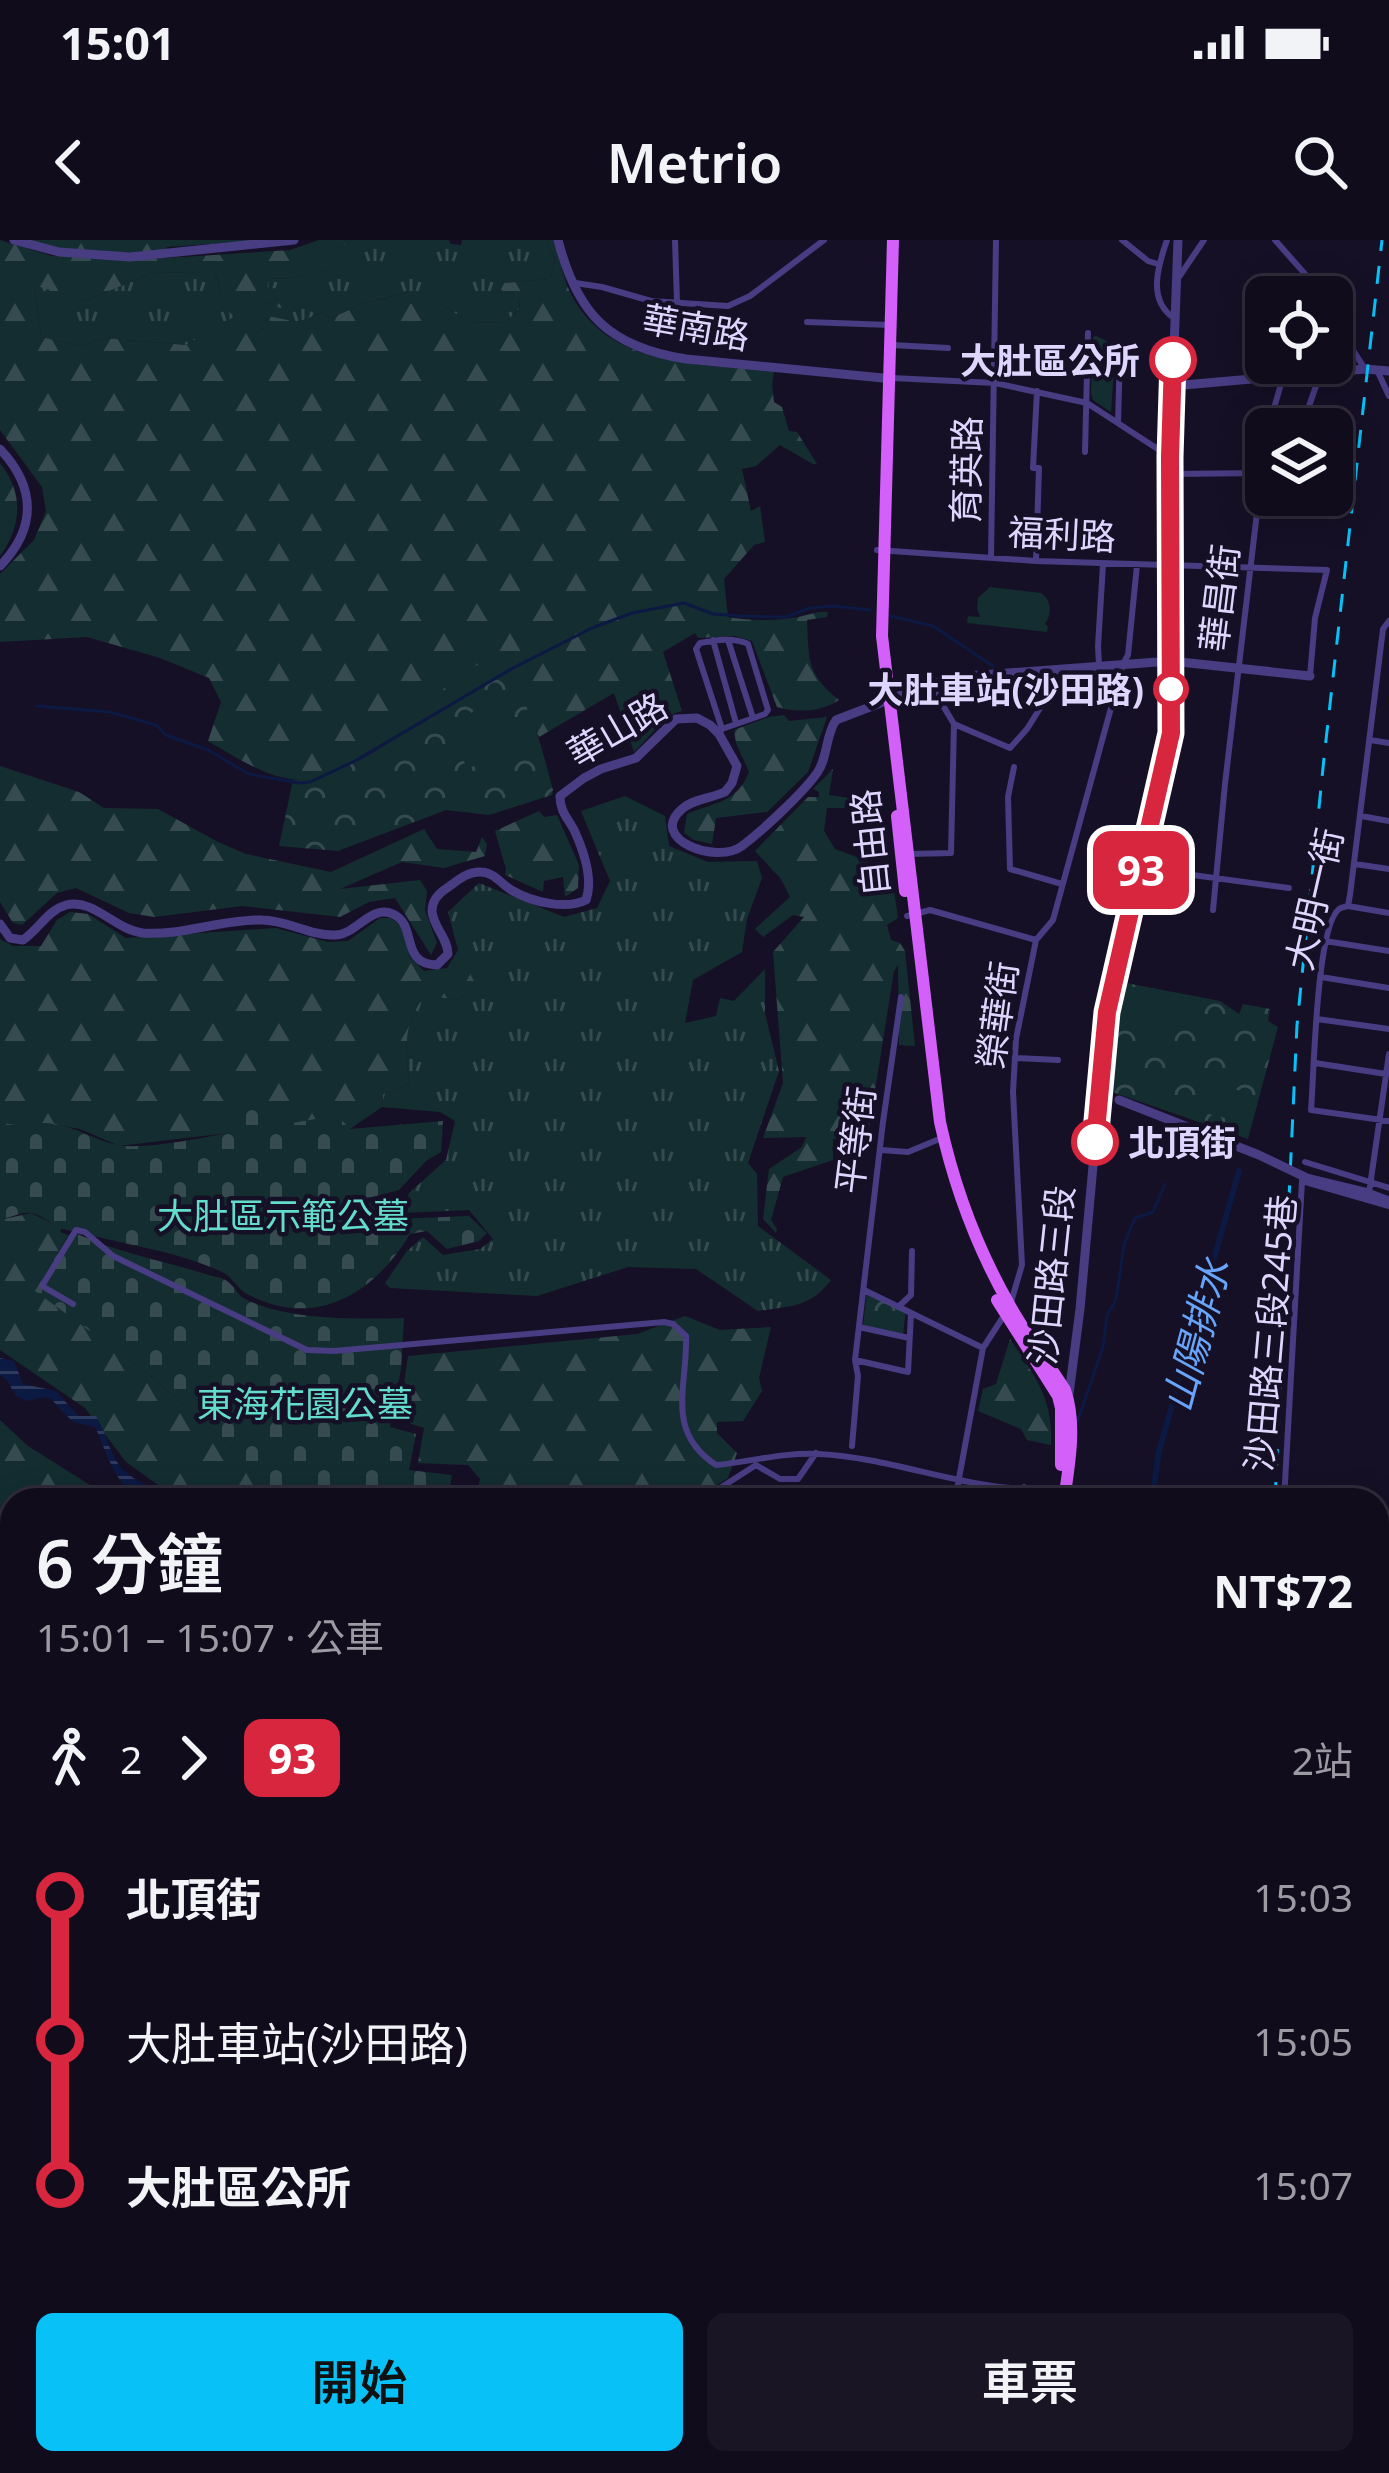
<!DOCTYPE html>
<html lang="zh-TW">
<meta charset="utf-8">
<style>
body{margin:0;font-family:"Noto Sans","Noto Sans TC",sans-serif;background:#191525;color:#f1f3f6;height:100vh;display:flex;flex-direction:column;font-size:45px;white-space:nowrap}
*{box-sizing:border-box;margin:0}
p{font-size:39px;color:#9c9ba3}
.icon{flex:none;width:66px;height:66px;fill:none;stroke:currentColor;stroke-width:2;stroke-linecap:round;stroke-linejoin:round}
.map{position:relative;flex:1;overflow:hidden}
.details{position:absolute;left:0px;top:1248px;width:1389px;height:987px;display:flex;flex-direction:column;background:#100c1c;border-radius:36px 36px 0 0;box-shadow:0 6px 30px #0003,0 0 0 3px #302c3b}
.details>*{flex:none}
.badge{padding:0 24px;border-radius:18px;font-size:42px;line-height:78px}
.buttons{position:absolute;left:1245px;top:36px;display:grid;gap:24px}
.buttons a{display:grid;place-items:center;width:108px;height:108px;border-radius:18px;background:#100c1c;box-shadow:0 6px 30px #0003,0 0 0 3px #302c3b;font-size:60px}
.map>.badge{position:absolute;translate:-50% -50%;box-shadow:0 0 0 6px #fff}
.legs{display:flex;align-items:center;gap:18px;height:132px;padding:0 36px;font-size:39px}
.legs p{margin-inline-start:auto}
.headline{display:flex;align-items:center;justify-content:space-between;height:204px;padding:0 36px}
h1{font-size:66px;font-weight:600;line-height:90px}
.cta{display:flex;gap:24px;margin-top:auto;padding:24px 36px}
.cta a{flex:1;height:138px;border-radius:18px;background:#08c1f7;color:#111;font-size:48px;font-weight:600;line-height:138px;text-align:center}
.cta a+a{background:#191525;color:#f1f3f6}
ul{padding:0 36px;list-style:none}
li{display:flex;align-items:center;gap:42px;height:144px;font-size:45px}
li i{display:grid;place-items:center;width:18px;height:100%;margin:0 15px;background:currentColor}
li i::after{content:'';width:30px;height:30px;margin:-15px;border:9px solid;border-radius:50%;background:#100c1c}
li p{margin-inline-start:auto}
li:first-child i{background:linear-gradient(#0000 50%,currentColor 0)}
li:last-child i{background:linear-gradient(currentColor 50%,#0000 0)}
.status{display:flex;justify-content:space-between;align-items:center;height:84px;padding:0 60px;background:#100c1c;direction:ltr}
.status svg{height:33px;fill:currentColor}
header{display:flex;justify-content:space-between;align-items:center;height:156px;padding:0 36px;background:#100c1c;font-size:54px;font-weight:600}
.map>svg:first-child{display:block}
.grass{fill:url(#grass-tufts)}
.forest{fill:url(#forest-firs);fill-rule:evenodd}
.cemetery{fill:url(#cemetery-stones)}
.park{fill:url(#park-crowns)}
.garden{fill:#132d30}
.water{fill:url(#water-rules)}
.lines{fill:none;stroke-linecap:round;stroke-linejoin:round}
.stream{stroke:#0c1943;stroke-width:3}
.canal{stroke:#0c1943;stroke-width:6}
.minor{stroke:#483c83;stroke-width:6}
.tertiary{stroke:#483c83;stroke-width:9}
.primary{stroke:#d460fa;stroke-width:12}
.motorway{stroke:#fa558f;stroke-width:15}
.rail{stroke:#08c1f7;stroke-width:3;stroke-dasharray:18 15;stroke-linecap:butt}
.tertiary-bridge{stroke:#483c83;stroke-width:9}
.line-1-casing{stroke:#fff;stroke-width:27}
.line-1{stroke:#d7263d;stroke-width:18}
.stop-1-dot{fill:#fff;stroke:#d7263d;stroke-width:6}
.labels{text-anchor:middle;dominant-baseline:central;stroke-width:9;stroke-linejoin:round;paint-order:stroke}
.street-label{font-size:36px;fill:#dfd6fe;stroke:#161026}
.stop-label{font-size:36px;font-weight:bold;fill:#dfd6fe;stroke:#161026;text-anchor:end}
.park-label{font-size:36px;fill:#63dccd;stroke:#161026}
.water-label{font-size:39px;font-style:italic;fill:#67a4fa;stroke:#161026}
</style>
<div class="status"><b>15:01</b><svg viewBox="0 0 49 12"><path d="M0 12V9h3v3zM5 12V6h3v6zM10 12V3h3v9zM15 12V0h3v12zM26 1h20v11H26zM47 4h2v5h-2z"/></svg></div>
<header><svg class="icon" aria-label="back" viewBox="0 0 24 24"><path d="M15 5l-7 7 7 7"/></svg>Metrio<svg class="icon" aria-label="search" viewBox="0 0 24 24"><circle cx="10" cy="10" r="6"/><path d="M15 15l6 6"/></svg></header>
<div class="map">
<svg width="1389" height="2233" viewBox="0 0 1389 2233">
<defs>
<pattern id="grass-tufts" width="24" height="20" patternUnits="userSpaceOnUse" patternTransform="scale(3)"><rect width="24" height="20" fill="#132d30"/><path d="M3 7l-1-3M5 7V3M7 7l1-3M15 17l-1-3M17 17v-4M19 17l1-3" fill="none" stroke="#354b4f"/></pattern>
<pattern id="forest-firs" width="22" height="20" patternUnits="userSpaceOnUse" patternTransform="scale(3)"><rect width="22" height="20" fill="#132d30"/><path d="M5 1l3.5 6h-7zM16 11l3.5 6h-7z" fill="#354b4f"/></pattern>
<pattern id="cemetery-stones" width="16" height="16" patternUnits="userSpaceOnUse" patternTransform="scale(3)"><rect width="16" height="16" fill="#132d30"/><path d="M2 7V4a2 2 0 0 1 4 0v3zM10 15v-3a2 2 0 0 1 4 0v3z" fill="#354b4f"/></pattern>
<pattern id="park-crowns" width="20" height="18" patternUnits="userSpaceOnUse" patternTransform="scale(3)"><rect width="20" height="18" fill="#132d30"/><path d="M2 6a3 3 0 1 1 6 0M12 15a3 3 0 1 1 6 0" fill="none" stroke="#354b4f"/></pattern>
<pattern id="water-rules" width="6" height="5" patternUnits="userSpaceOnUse" patternTransform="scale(3)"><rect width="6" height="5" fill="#0c1943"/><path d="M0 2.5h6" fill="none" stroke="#2f3a5f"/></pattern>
</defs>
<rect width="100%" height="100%" fill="#161026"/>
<path class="grass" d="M 352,0 L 449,0 L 451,4 L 461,5 L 462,0 L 547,0 L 555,20 L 550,39 L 504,43 L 520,59 L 519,69 L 505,83 L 469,82 L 440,64 L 408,64 L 406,53 L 365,63 L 331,78 L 322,73 L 298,82 L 268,77 L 271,83 L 266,89 L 260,88 L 254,73 L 266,62 L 275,65 L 267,47 L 269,38 C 292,41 307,33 330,30 L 330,13 Z
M 209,20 C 220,38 220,62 235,77 L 186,105 L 104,98 L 81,106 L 41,97 L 34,44 L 85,61 L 155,32 L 192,33 L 202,30 Z
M 625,556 L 665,576 L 669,606 L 708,622 L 757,621 L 762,638 L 747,679 L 742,712 L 693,740 L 685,783 L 716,776 L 720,758 L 734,761 L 765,729 L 765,773 L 779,831 L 748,923 L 757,934 L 758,986 L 831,1040 C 810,1068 790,1066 758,1071 L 696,1029 L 628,1027 L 537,1056 L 390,1048 L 385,1043 L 407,1011 L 423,997 L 443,1015 L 480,1009 L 493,999 L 469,970 L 402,973 L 409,953 L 446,920 L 455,881 L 440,872 L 382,867 L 383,854 L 409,844 C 406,807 402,786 425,754 L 457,760 L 476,747 L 458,710 L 448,672 L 479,643 L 564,677 L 597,668 L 610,641 L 581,571 Z
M 0,2031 L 12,2037 L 12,2223 L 117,2223 L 121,2233 L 0,2233 Z"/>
<path class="forest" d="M 0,0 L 52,16 L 137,20 L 290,10 L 319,0 L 352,0 L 330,13 L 331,30 C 307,33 292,41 269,38 L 267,47 L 289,51 L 287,66 L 280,68 L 266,62 L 255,73 L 260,88 L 265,89 L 271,83 L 267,76 L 298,82 L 322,73 L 331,78 L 365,63 L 407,53 L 409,64 L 440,64 L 469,82 L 505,83 L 519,70 L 520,60 L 505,54 L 501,49 L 504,43 L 550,39 L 555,20 L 547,0 L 554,0 C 559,17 563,38 571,54 C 609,129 703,124 774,131 L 772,145 L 774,162 L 782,167 L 789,191 L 797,192 L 817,224 L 813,224 L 780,205 L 756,226 L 742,229 L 751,271 L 760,266 L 765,302 L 754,305 L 724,339 L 728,377 C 750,381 776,381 798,377 C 810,375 816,371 828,372 L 827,377 L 807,380 C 809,419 806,434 839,460 C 821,472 798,473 777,467 L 752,401 L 735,396 L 698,398 L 695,393 L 663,412 L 682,471 C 662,475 650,498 634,512 L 614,453 L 539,497 L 523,462 L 507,439 C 474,456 441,472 408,489 C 381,504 331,542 301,540 C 267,539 236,517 208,501 L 221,462 L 209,438 L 160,418 L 87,397 L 0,402 L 0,334 L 34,300 L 46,271 L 42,247 L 0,190 ZM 209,21 C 221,39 220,62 234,77 L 186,105 L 104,98 L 81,106 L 41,97 L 34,45 L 85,61 L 155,32 L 192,33 L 203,30 Z
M 28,0 L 267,0 L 167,7 L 166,10 C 119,14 73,14 28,0 Z
M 0,223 C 24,253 22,286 0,316 Z
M 784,475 L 789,481 L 827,477 L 808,532 L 767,572 L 716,578 L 712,604 L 694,600 L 684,593 L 687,574 C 715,562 737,563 749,532 L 736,503 L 734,490 L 769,477 Z
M 0,526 L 79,552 L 104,568 L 158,569 L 218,602 L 246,614 L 331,632 L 424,589 L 437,609 L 476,612 L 482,597 L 487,604 L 485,616 L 444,628 L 402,622 L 340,649 L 420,640 L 427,651 L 425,670 L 437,703 L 431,715 L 395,658 L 369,662 L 340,677 L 242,666 L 154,677 L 129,673 L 76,648 L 57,653 L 22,685 L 13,683 L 0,662 Z
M 833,529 L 829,555 L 882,563 L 879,568 L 827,568 L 824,591 L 835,609 L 891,630 L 898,678 L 887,685 L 891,700 L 900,703 L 905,711 L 915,806 L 899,805 L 898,725 L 894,731 L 868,895 L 833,899 L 833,920 L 783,937 L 771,980 L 777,989 L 776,993 L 763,979 L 769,929 L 802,907 L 806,897 L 763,898 L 783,843 L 773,712 L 804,677 L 793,675 L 763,697 L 755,689 L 790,657 L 781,639 L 755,611 L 808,557 L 819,557 L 819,552 L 813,549 Z
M 539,571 L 544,577 L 557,575 L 579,625 L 578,648 L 565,657 L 563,637 L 544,641 L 543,652 L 505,635 L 506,629 L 495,591 Z
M 70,672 L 88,674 L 126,698 L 276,688 L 328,702 L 348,701 L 380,678 L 392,678 L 402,688 L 410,717 L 424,731 L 447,728 L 458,710 L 477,747 L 457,760 L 425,755 C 402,786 406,807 409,844 L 383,854 L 382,867 L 350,889 L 293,883 L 273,893 L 228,893 L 119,906 L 80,889 L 44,883 L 8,886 L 0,881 L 0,699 L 13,706 L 41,706 L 57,680 Z
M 31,973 L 62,988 L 60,992 L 68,995 L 36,1051 L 147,1133 L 224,1200 L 272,1260 L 179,1260 L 126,1222 L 85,1168 L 0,1110 L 0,976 L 4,979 Z
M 685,1076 L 720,1090 L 771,1087 L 759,1138 L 762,1151 L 743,1181 L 717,1182 L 717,1193 L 737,1213 L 728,1238 L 695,1260 L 475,1260 L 480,1239 L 468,1225 L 418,1223 L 424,1188 L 399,1180 L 408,1116 L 637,1094 Z
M 1010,1099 C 1035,1137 1053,1157 1051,1205 L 1027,1200 L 1021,1189 L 978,1171 L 983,1149 L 996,1144 Z
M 0,1180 L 28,1206 L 101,1252 L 107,1260 L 12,1260 L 12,1404 L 0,1405 Z
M 0,1455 L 12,1455 L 12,1676 L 0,1678 Z"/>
<path class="cemetery" d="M 247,869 L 257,871 L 274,882 L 274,892 L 293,883 L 337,875 L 350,889 L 443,881 L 441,912 L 426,921 L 399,950 L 365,959 L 364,962 L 395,967 L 397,979 L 469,976 L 487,993 L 479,1001 L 447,1009 L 427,991 L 410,994 C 374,1054 316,1089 249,1055 C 237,1050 234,1037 222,1032 C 182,1013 133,1006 90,995 C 81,992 72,992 63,989 C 53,985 41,974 30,973 C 23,972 11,977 3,979 L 0,976 L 0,881 C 15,889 29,882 45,883 C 74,885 92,899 117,905 C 142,910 202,898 228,893 Z
M 75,993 C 118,1013 164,1021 209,1035 C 215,1037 222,1037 227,1041 C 236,1047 237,1056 247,1060 C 291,1081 357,1079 404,1078 L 401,1129 L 390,1187 L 416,1194 L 409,1230 L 452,1235 L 448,1260 L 272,1260 L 224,1200 L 147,1133 L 35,1051 L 69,994 Z"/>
<path class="park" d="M 1096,96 L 1109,102 L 1115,113 L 1111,172 L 1093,160 L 1091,153 L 1093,97 Z
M 488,422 C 530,447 541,507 553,550 L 552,555 L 489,575 L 446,570 L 338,611 L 279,606 L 293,540 C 326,542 386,509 409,486 C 432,463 454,429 488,422 Z
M 1121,742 L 1220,761 L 1239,774 L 1243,764 L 1270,769 L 1268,781 L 1278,787 L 1248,899 L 1109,851 L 1113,778 Z
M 867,1052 L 906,1070 L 903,1094 L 863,1086 Z"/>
<path class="garden" d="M 990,347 L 1041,353 C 1052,360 1052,374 1045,384 L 1048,386 L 1047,392 L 967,383 L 968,376 L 980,377 L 977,368 L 978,358 Z
M 489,463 L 515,504 L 468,529 L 461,516 L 458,491 L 472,472 Z
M 1139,748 L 1202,761 L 1193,790 L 1132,773 Z
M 1199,841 L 1241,851 L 1234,880 L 1192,870 Z"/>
<path class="water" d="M 0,1118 L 14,1121 L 23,1144 L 56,1151 L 78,1176 L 96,1176 C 105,1190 108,1208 117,1222 C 132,1245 162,1249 185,1260 L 139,1260 C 112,1238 109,1217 95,1187 L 73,1182 L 52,1160 L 46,1157 L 26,1161 L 16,1156 L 7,1140 L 0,1135 Z"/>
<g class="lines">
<path class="stream" d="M 890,376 L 933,386 L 993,426
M 37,466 L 110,472 L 156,485 L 166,495 L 208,510 L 249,534 L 299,543 L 310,542 L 355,521 L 513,428 L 592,388 L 632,373 L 684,363 L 713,374 L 742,376 L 785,377 L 810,368 L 833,366 L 870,370
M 1077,1183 L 1103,1107 L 1107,1075 L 1114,1064 L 1117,1054 L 1124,1005 L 1135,978 L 1153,972 L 1165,944
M 0,1408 L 12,1409
M 0,1992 L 12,1999
M 0,2016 L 12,2019
M 141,2223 L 144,2233
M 704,2233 L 724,2225 L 730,2228"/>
<path class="canal" d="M 1152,1260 L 1159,1211 L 1239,931
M 1377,1801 L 1389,1806
M 1377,2057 L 1384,2032"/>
<path class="minor" d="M 675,0 L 677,62
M 1122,0 L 1148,21 L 1158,24
M 1167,0 C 1158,26 1147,60 1174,78
M 1275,0 L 1305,34 L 1319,57
M 1179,37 L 1204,0
M 575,43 L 602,47 L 651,61 L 728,66 L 750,56 L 824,0
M 1332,78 L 1365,129
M 807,82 L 890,85
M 892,105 L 948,108
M 1377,130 L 1389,156
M 892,138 L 995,143 L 1087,163 L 1170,217
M 1275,167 L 1306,175
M 1118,183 L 1120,112
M 1268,189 L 1283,137
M 1301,189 L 1316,146 L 1316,134
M 1085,212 L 1088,93
M 1332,232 L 1349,232
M 1170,234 L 1266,233
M 877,310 L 1036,321 L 1327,330 L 1315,378 L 1310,436
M 991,317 L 996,0
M 1036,321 L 1039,228 L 1033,228 L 1037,151
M 1389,381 L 1383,389 L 1350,655 L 1348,666 C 1345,667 1342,667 1339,669 C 1316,687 1314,836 1311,870 L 1389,881
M 713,400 L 736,483
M 728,400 L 753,478
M 1099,425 L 1098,406 L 1103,324
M 930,444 L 954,484 L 1010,508 L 1027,489 L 1062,433
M 719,494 L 722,489 L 765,474 L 768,470 L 748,404 C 734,397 716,400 700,403 L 696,409 L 722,489
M 1370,500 L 1389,503
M 1014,527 L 1008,557 L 1010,629 L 1062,644
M 1361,576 L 1389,581
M 910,614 L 951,613 L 954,484
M 1355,624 L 1389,629
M 1141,628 L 1289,648
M 1348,666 L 1389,673
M 1213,670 L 1225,544 L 1266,196
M 907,676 L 930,670 L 1036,700
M 1325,701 L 1389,711
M 1321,737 L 1389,748
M 1317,779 L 1389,789
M 1015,818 L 1058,820
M 1315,823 L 1386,834
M 881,910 L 908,912 L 937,900
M 1305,922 L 1389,948
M 1369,953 L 1389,814
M 864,1050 L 983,1108
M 1011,1062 L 1022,1025 L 1013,852 L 1016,799 L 1036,700 L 1053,680 L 1123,424 L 1128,415 L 1137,325
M 73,1064 L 42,1046 L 76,990 L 85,992 L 113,1016 L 307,1110 L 334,1111 L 664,1082 L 673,1084 L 686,1096 C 688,1145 664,1191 716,1225 C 750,1222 783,1212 819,1214 C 876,1217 930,1236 986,1245 C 1011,1250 1036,1248 1062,1253
M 898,1067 L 911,1055 L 912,1011
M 859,1087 L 909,1098
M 855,1120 L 908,1132 L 911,1073
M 852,1206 L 858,1136 L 855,1120 L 883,882 L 901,757
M 706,1260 L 717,1250 L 756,1225 L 780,1239 L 798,1239 L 816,1213
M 955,1260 L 983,1108 L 1005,1074
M 1022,1260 L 1024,1247
M 1284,1260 L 1302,941 L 1389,966
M 1377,1466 L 1389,1471
M 1377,1774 L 1389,1745
M 1377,1792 L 1389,1798
M 1377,1815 L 1389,1819
M 1377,2046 L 1389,2005
M 1377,2075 L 1389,2031
M 1377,2138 L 1389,2143
M 528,2233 L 534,2223
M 1322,2233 L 1325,2223
M 1329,2233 L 1333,2223"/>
<path class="tertiary" d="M 14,0 L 59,12 L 130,17 L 294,0
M 558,0 C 577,74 609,107 686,119 L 883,138
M 1172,146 L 1365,129 L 1389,131
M 0,209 C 36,247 37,288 0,326
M 0,684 L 10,698 L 23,700 C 38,690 48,670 66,665 C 94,658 115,690 143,693 C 182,696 222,679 262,680 C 287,680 310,696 335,695 C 356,695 371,664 393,674 C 418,685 399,724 437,725 L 448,714 C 448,698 433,687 432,671 C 432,660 439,653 447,648 C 457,641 468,631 481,632 C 494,632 502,645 513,651 C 532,662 566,670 586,660 C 593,640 584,612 575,592 C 569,579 560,573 560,556 L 584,538 L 601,529 L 636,518 L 676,479 L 697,478 L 710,485 L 719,494 L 737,526 L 732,543 L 725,552 C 712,558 693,559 682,569 C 647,599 717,625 742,606 C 762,591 803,553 817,533 C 828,518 825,496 836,480 L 930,444 L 967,436 L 1171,421 L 1310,436
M 1069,1154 L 1080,1069 L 1107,772 L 1171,493 L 1170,217 L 1178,0
M 684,2233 L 689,2223"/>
<path class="primary" d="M 893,0 L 882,396 L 940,882 C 954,946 976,1006 1009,1064 C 1025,1094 1047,1121 1065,1150 C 1077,1184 1069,1225 1064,1260
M 897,576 L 905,651
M 997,1060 L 1058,1156 L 1061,1168 L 1061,1225
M 735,2233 L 739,2223
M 747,2233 L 751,2223"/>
<path class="motorway" d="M 1377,1892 L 1389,1887
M 360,2233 L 372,2223
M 376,2233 L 389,2223"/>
<path class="rail" d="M 1275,1260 L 1297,785 L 1324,518 L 1382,0
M 1150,2233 L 1151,2223"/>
<path class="tertiary-bridge" d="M 1119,860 L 1259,915 L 1307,938 L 1365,952 L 1389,961"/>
</g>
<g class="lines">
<g class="line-1-casing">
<path id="line-1" d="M 1095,902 L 1107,772 L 1171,493 L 1170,217 L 1173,120"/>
</g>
<use href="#line-1" class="line-1"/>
</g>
<g class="stop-1-dot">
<circle cx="1173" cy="120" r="21"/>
<circle cx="1171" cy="449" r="15"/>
<circle cx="1095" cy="902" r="21"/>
</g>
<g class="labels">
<g class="street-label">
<text transform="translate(696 87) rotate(10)">華南路</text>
<text transform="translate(966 230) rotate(-89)">育英路</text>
<text transform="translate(1062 294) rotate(3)">福利路</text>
<text transform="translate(1219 358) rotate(-83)">華昌街</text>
<text transform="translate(617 489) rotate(-30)">華山路</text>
<text transform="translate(870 603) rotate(-96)">自由路</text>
<text transform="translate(1314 659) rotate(-77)">大明一街</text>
<text transform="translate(997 775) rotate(-82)">榮華街</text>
<text transform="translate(855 900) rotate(-83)">平等街</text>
<text transform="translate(1051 1035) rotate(-84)">沙田路三段</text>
<text transform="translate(1270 1093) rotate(-85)">沙田路三段245巷</text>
</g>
<g class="stop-label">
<text x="1140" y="120">大肚區公所</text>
<text x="1144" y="449">大肚車站(沙田路)</text>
<text x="1128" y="902" text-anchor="start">北頂街</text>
</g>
<g class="park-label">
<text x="283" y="975">大肚區示範公墓</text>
<text x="305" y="1163">東海花園公墓</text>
</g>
<g class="water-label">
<text transform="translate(1195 1095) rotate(-75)">山陽排水</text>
</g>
</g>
</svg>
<div class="buttons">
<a><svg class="icon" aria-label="locate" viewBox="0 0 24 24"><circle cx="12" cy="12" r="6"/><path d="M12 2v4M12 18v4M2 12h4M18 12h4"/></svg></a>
<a><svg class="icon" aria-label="layers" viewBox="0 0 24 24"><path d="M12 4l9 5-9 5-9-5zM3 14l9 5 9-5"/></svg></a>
</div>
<b class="badge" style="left:1141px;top:630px;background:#d7263d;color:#fff">93</b>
<section class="details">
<div class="headline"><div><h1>6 分鐘</h1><p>15:01 – 15:07 · 公車</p></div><b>NT$72</b></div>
<div class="legs"><svg class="icon" aria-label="walk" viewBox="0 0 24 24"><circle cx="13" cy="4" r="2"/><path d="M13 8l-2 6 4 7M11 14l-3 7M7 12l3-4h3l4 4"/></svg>2<svg class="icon" aria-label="forward" viewBox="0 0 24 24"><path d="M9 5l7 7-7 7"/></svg><b class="badge" style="background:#d7263d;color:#fff">93</b><p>2站</p></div>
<ul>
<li><i style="color:#d7263d"></i><b>北頂街</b><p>15:03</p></li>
<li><i style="color:#d7263d"></i><span>大肚車站(沙田路)</span><p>15:05</p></li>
<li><i style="color:#d7263d"></i><b>大肚區公所</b><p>15:07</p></li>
</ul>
<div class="cta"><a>開始</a><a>車票</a></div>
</section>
</div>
